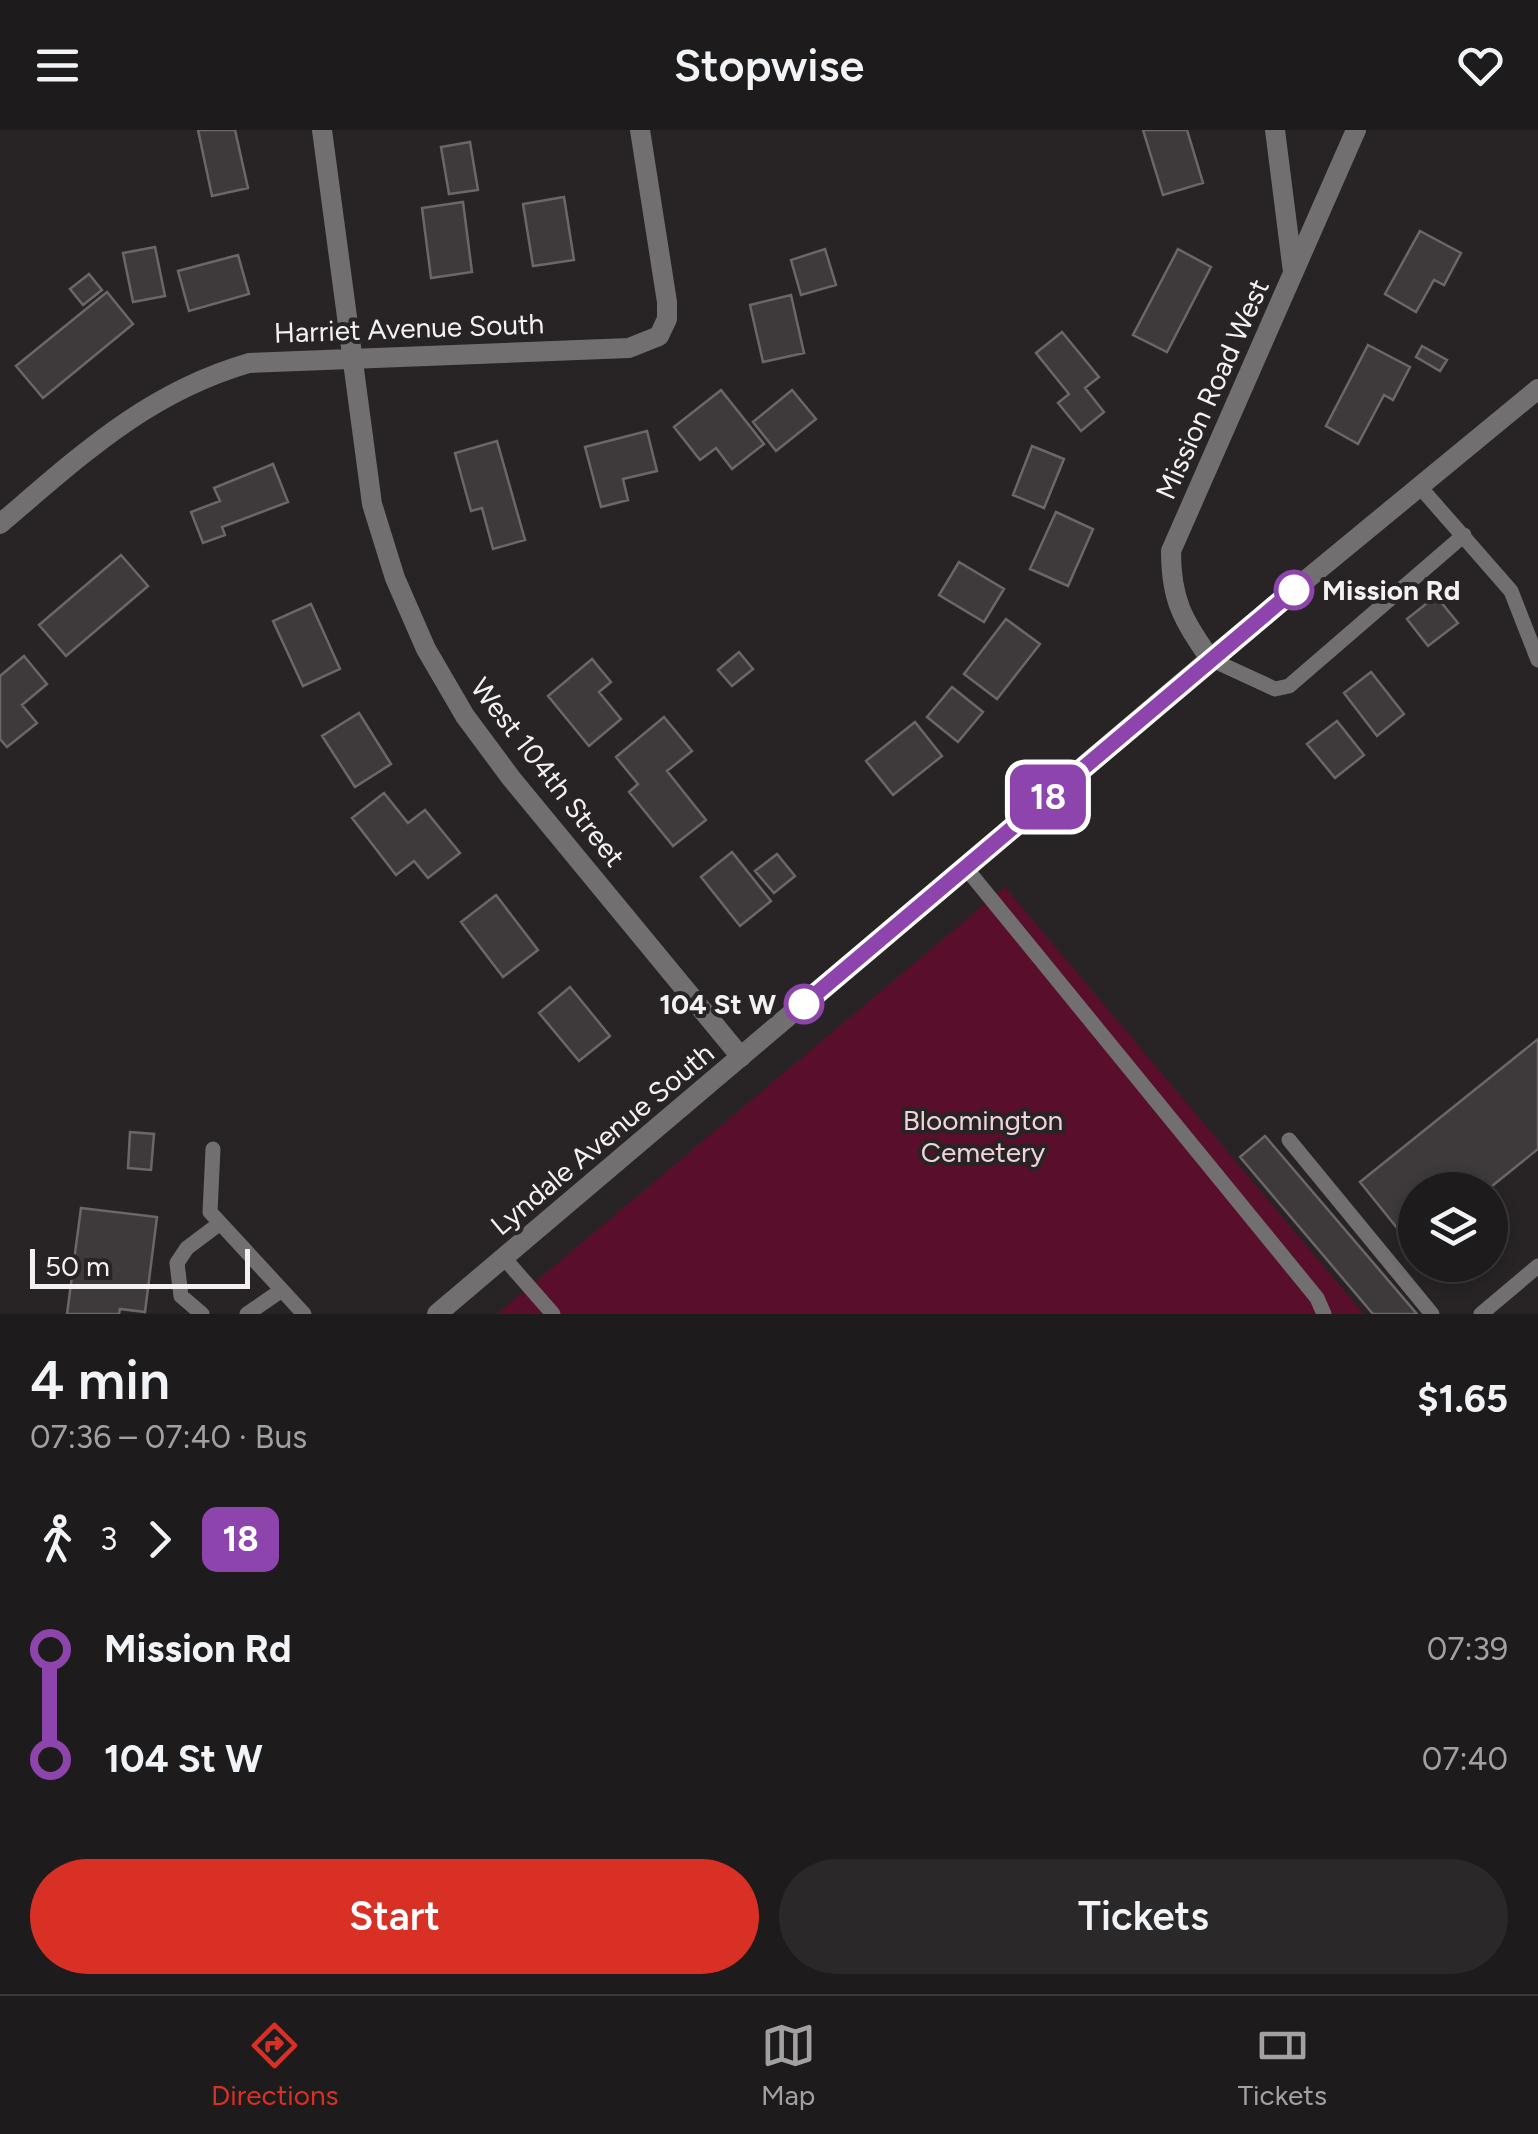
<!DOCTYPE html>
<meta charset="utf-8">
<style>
body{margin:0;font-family:Figtree,sans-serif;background:#2b2829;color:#f1f3f6;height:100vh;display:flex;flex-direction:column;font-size:38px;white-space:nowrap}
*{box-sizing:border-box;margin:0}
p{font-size:32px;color:#a1a1a3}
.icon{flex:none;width:55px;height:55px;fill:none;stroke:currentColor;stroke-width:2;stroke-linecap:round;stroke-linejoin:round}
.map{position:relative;height:1184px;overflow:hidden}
.details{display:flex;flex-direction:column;background:#1e1b1c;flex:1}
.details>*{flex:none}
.badge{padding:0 20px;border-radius:15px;font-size:35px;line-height:65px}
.buttons{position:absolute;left:1398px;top:1042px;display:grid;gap:20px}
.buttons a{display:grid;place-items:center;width:110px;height:110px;border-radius:50%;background:#1e1b1c;box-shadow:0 5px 15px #0003,0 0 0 2px #3c393b;font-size:50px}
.scale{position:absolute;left:30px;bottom:25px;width:220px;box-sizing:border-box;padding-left:10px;border:5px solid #f4f1f1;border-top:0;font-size:28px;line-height:35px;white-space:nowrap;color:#f4f1f1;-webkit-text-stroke:8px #282425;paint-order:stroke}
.map>.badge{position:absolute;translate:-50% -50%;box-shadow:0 0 0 5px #fff}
.legs{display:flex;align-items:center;gap:15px;height:110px;padding:0 30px;font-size:32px}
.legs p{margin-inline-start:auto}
.head{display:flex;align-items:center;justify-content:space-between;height:170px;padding:0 30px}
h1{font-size:55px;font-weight:600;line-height:75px}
.primary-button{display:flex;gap:20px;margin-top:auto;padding:20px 30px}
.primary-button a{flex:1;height:115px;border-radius:60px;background:#d93025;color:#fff;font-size:40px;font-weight:600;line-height:115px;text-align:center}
.primary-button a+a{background:#2b2829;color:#f1f3f6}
ul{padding:0 30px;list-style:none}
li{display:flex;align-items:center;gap:35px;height:110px;font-size:38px}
li i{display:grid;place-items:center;width:15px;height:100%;margin:0 12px;background:currentColor}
li i::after{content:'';width:25px;height:25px;margin:-12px;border:8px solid;border-radius:50%;background:#1e1b1c}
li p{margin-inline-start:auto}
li:first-child i{background:linear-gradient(#0000 50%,currentColor 0)}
li:last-child i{background:linear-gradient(currentColor 50%,#0000 0)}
header{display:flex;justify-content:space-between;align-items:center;height:130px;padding:0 30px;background:#1e1b1c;font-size:45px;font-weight:600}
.dock{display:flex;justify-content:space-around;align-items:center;height:140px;border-top:2px solid #3c393b;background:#1e1b1c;font-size:28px;color:#a1a1a3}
.dock a{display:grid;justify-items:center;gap:5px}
.dock .active{color:#d93025}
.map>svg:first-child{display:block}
.green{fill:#590f2c}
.building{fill:#3e393a;stroke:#6c6667;stroke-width:2.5}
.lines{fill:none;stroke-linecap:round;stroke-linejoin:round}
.service{stroke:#726f70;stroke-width:15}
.minor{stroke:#726f70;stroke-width:20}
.tertiary{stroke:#726f70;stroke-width:20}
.line-1-casing{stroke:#fff;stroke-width:22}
.line-1{stroke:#8e44ad;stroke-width:15}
.stop-1-dot{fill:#fff;stroke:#8e44ad;stroke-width:5}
.labels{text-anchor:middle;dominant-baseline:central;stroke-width:8;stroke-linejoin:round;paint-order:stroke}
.street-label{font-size:28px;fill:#f4f1f1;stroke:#282425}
.stop-label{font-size:28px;font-weight:bold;fill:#f4f1f1;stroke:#282425;text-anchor:start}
.park-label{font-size:28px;fill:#efd4da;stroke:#282425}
</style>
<header><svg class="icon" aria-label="menu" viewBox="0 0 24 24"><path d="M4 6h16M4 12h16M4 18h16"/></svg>Stopwise<svg class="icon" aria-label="heart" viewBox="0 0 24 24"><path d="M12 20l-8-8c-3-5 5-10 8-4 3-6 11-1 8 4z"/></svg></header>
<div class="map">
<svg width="1538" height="1184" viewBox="0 0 1538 1184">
<rect width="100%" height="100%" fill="#282425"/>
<path class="green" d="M 1005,757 L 1364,1184 L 497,1184 Z"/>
<path class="building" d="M 198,0 L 235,0 L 248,58 L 212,66 Z
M 1143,0 L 1187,0 L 1203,53 L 1163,65 Z
M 470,12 L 478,60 L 449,64 L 441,17 Z
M 564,67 L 574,130 L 533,136 L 523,74 Z
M 463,72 L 472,142 L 431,148 L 422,78 Z
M 1420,101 L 1461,123 L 1444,155 L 1434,150 L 1416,182 L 1385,164 Z
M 155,117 L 165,166 L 133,172 L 123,123 Z
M 825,119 L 836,155 L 801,165 L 791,130 Z
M 1178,119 L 1211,137 L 1167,222 L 1133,205 Z
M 238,125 L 249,164 L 189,181 L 178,141 Z
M 89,144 L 102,160 L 83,175 L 70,159 Z
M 107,162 L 133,194 L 43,268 L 16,236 Z
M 791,165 L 804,223 L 763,232 L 750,175 Z
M 1062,202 L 1099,247 L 1085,258 L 1104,282 L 1081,301 L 1058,273 L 1069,264 L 1036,223 Z
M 1368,215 L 1410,237 L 1393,270 L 1384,265 L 1358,314 L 1326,296 Z
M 1422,216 L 1447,230 L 1440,241 L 1416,227 Z
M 721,260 L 764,314 L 732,339 L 716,318 L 700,330 L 674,297 Z
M 792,260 L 816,289 L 776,321 L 753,292 Z
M 647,301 L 657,341 L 623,349 L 628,370 L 601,377 L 585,317 Z
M 497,311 L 525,410 L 493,419 L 482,378 L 471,381 L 455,323 Z
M 1032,316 L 1064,329 L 1044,378 L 1013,365 Z
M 273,334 L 288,372 L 222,397 L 225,405 L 203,413 L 191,382 L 220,371 L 214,358 Z
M 1056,382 L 1093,399 L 1068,456 L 1030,439 Z
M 121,425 L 148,456 L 66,526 L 39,495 Z
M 959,432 L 1004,459 L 984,492 L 939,465 Z
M 1436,466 L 1458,493 L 1428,516 L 1407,489 Z
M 311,474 L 340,539 L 303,556 L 273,491 Z
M 1006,489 L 1040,514 L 997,569 L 964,544 Z
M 739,522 L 753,539 L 732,556 L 718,540 Z
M 24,526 L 47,554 L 22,575 L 37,593 L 7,617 L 0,609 L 0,546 Z
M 592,529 L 611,552 L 599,562 L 621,589 L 589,616 L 548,566 Z
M 1371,542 L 1404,584 L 1377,606 L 1344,563 Z
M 952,557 L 983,582 L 958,612 L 927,587 Z
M 359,583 L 391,634 L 355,657 L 322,606 Z
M 664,587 L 692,621 L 667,641 L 706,690 L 673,716 L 629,662 L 638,654 L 616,627 Z
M 1337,591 L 1364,625 L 1335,648 L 1307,614 Z
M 915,592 L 942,626 L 893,665 L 866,631 Z
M 384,663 L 408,693 L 425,680 L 460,723 L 428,748 L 414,731 L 396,745 L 352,688 Z
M 732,722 L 771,771 L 740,796 L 701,747 Z
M 777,724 L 795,746 L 774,763 L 755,741 Z
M 496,765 L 538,820 L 503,847 L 461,792 Z
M 570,857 L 610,906 L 579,931 L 539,883 Z
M 1538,909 L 1538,1019 L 1487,1060 L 1415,1060 L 1414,1119 L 1360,1052 Z
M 130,1002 L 154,1004 L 151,1040 L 128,1038 Z
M 1265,1006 L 1417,1184 L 1373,1184 L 1240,1027 Z
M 81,1078 L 157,1087 L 145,1182 L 120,1179 L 119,1184 L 67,1184 Z"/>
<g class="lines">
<path class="service" d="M 1420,357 L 1511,461 L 1538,530
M 1210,529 L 1275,559 L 1289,556 L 1464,405
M 965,737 L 1317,1168 L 1324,1184
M 1289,1010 L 1432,1184
M 213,1019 L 210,1082 L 304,1184
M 504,1128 L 553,1184
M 202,1184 L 181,1166 L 177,1133 L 187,1118 L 219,1094
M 247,1184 L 282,1160
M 1481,1184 L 1538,1136"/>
<path class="minor" d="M 322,0 L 372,374 L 395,448 L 426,519 L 465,586 L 511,648 L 741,927
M 1275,0 L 1293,142
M 0,394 C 80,326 146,263 249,233 L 629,218 L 659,206 L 667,189 L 667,172 L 640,0
M 1210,529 C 1183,489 1171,471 1171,421 L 1356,0"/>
<path class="tertiary" d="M 437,1184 L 1210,529 L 1538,259"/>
</g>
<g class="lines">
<g class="line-1-casing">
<path id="line-1" d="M 804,874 L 1294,460"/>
</g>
<use href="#line-1" class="line-1"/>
</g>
<g class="stop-1-dot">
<circle cx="1294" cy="460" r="18"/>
<circle cx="804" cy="874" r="18"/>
</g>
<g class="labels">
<g class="street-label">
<text transform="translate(409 198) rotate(-2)">Harriet Avenue South</text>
<text transform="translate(1212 259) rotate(-66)">Mission Road West</text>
<text transform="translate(548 642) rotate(52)">West 104th Street</text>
<text transform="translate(602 1009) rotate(-40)">Lyndale Avenue South</text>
</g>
<g class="stop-label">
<text x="1322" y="460">Mission Rd</text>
<text x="776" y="874" text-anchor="end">104 St W</text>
</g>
<g class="park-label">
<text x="983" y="990">Bloomington<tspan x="983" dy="32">Cemetery</tspan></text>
</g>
</g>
</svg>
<div class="buttons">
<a><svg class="icon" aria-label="layers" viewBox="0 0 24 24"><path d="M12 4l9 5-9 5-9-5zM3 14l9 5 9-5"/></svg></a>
</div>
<div class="scale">50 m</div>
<b class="badge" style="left:1048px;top:667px;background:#8e44ad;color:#fff">18</b>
</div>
<section class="details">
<div class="head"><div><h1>4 min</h1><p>07:36 – 07:40 · Bus</p></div><b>$1.65</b></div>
<div class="legs"><svg class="icon" aria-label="walk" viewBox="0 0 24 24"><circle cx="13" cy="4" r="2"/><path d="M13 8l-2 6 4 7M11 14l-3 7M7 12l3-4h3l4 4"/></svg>3<svg class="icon" aria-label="forward" viewBox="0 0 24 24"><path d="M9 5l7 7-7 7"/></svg><b class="badge" style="background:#8e44ad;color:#fff">18</b></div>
<ul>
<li><i style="color:#8e44ad"></i><b>Mission Rd</b><p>07:39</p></li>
<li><i style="color:#8e44ad"></i><b>104 St W</b><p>07:40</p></li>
</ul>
<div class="primary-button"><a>Start</a><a>Tickets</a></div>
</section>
<nav class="dock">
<a class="active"><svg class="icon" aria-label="directions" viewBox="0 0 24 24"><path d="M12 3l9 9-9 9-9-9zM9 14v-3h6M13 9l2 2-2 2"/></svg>Directions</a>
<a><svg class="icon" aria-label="map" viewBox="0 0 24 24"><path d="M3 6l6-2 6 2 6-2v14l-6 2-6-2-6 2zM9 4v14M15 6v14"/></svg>Map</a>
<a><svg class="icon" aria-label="tickets" viewBox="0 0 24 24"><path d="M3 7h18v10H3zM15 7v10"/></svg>Tickets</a>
</nav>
